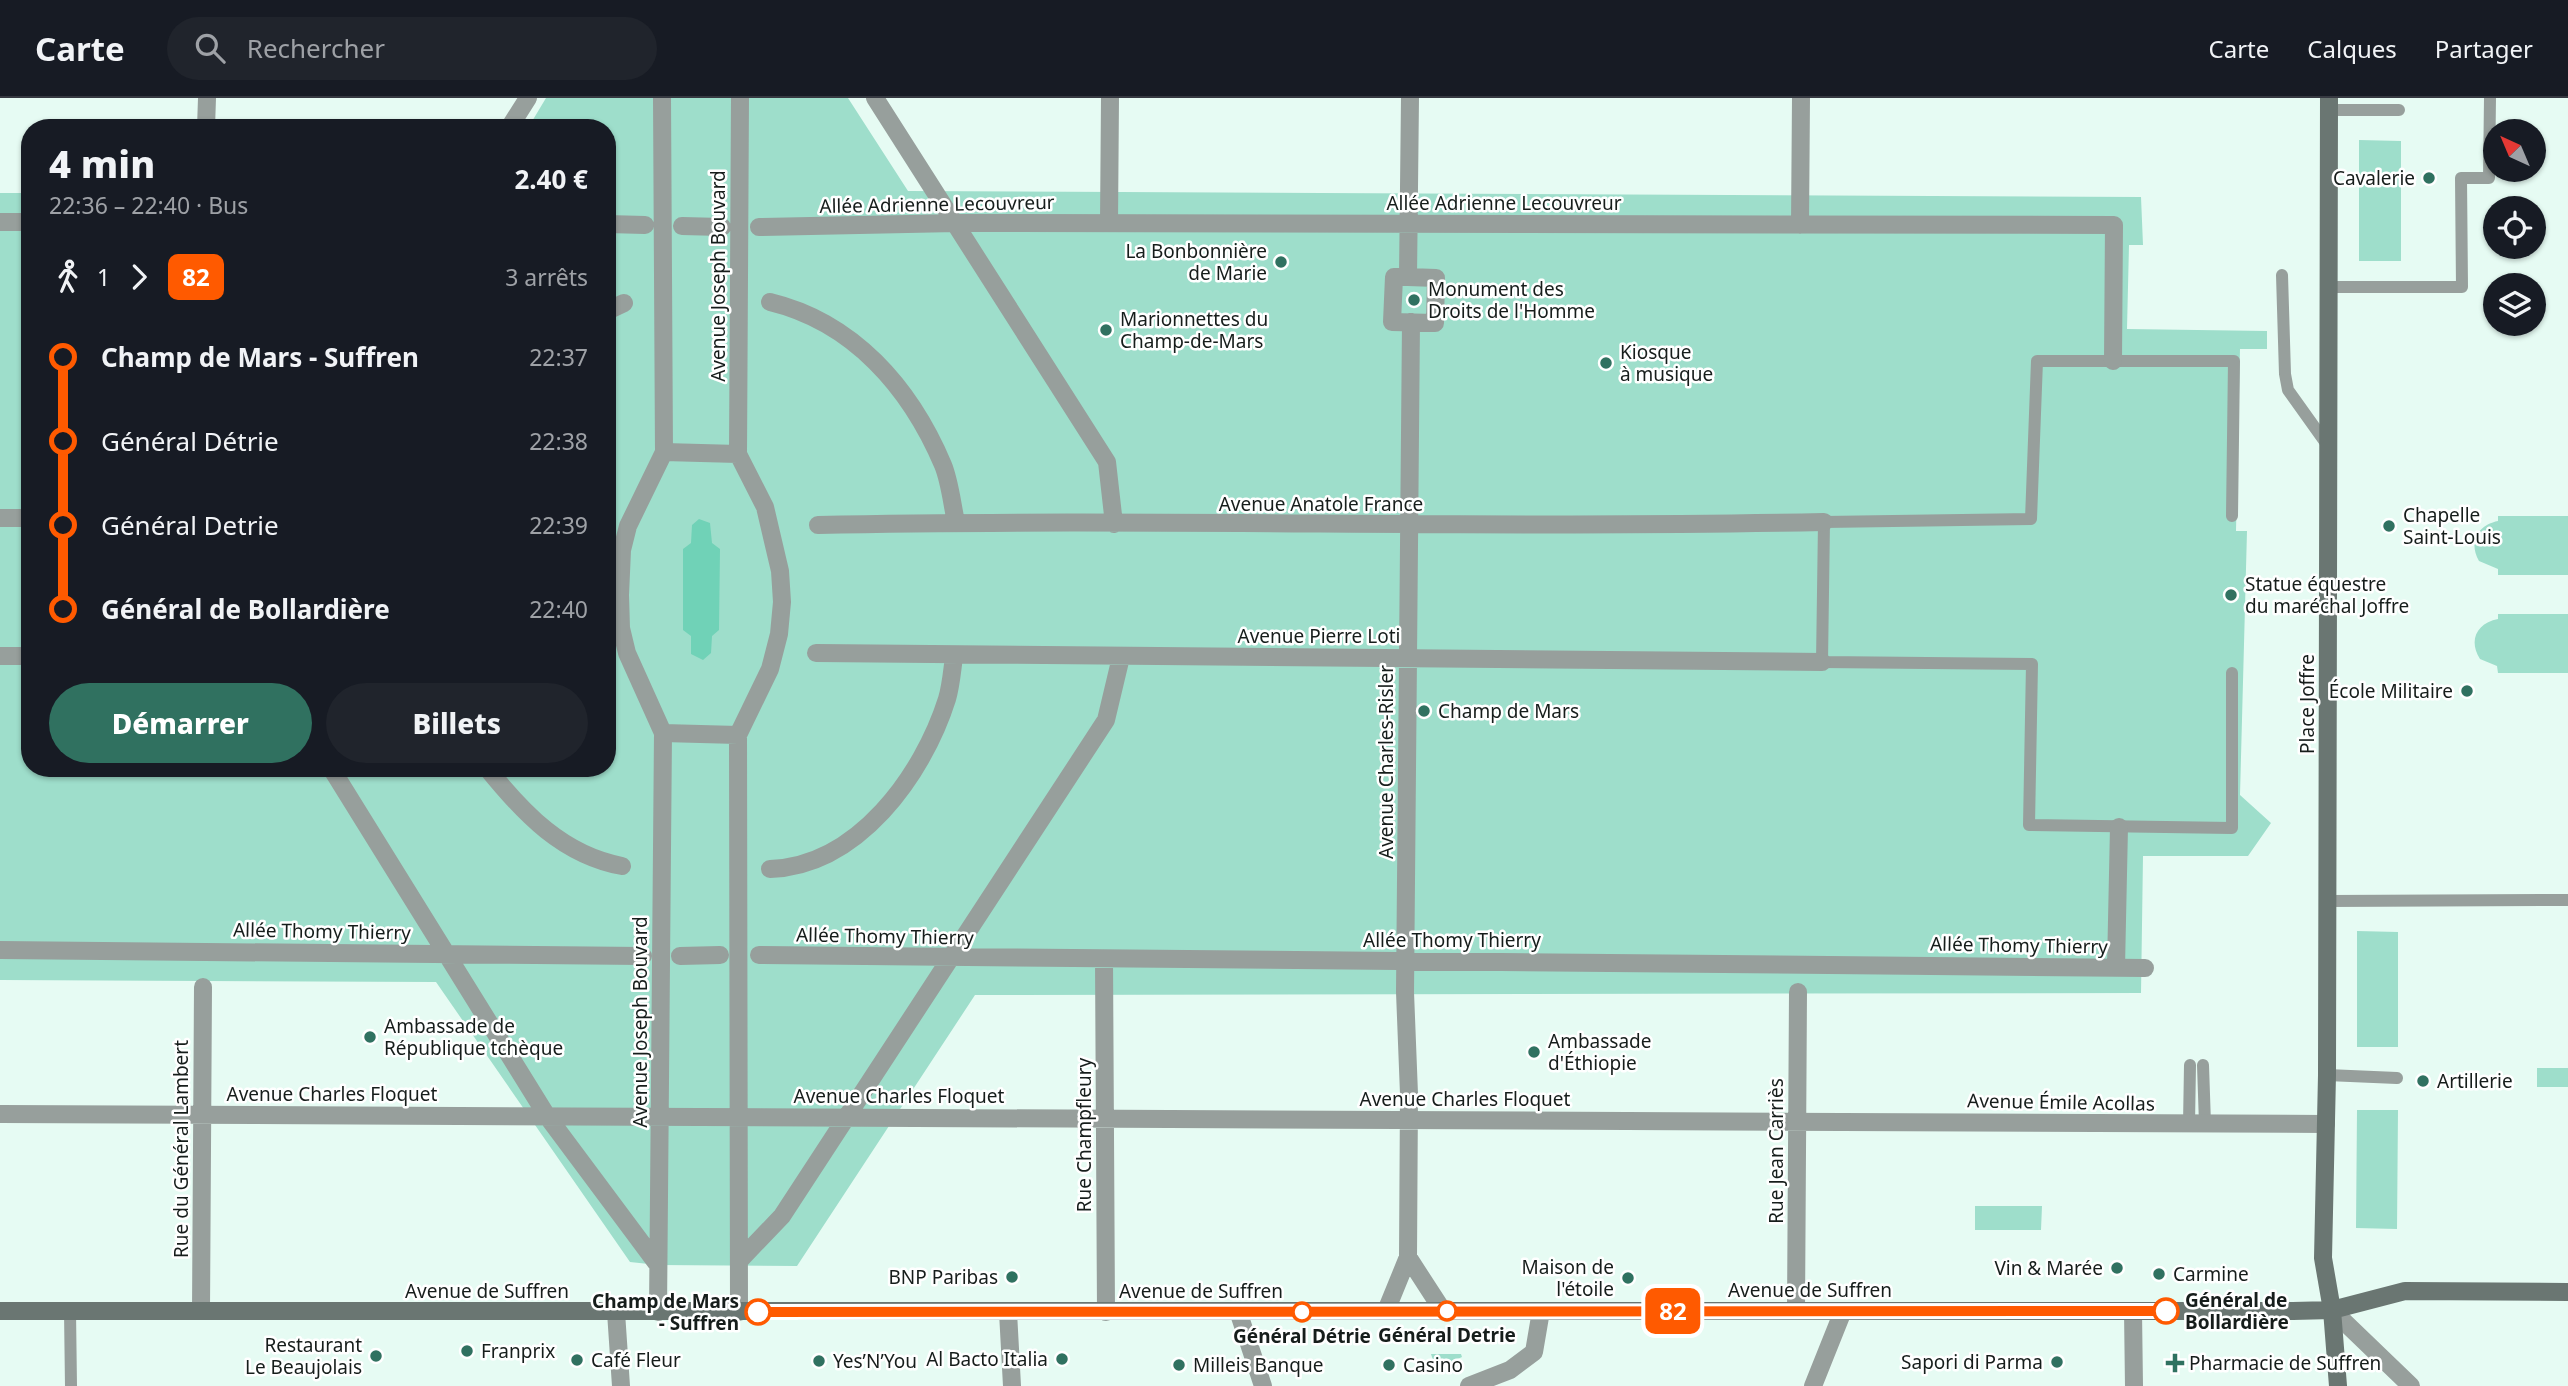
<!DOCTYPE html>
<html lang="fr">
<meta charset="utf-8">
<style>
body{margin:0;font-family:"Noto Sans",sans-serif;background:#20242c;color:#f1f3f6;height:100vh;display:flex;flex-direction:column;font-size:26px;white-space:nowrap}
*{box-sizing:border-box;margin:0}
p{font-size:23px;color:#9ea1a6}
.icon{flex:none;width:38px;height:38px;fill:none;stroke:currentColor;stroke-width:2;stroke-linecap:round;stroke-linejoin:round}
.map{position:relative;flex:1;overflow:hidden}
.drawer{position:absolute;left:21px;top:21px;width:595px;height:658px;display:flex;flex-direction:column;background:#171b24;border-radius:28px;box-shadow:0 2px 5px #0004}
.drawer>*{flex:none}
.badge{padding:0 14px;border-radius:10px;font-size:24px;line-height:46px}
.needle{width:46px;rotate:316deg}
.tools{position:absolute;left:2483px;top:21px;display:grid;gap:14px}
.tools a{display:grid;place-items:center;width:63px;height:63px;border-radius:50%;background:#171b24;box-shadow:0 2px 5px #0004;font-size:35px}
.map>.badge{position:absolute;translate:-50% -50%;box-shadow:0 0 0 4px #fff}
.legs{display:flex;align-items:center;gap:10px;height:77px;padding:0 28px;font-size:23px}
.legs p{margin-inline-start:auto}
.overview{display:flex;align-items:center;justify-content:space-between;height:119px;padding:0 28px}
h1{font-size:38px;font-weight:800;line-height:52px}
.primary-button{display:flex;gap:14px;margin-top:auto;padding:14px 28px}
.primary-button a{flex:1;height:80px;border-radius:42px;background:#307160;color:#fff;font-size:28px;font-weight:800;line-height:80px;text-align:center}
.primary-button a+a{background:#20242c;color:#f1f3f6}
ul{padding:0 28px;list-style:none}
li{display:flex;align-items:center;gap:24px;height:84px;font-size:26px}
li i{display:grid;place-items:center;width:10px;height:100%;margin:0 9px;background:currentColor}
li i::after{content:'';width:18px;height:18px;margin:-9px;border:5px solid;border-radius:50%;background:#171b24}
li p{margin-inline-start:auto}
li:first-child i{background:linear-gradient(#0000 50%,currentColor 0)}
li:last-child i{background:linear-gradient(currentColor 50%,#0000 0)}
header{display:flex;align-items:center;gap:42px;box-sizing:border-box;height:98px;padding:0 35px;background:#171b24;border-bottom:2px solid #363941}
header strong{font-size:33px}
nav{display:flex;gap:38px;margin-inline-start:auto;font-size:24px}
.search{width:490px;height:63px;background:#20242c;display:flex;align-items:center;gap:18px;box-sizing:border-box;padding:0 24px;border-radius:38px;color:#9ea1a6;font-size:26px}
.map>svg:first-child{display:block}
.green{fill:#9edecb}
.water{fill:#70d2b7}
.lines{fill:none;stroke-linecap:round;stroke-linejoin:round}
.lane{stroke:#979f9c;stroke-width:12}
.street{stroke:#979f9c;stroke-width:18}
.secondary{stroke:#6a7672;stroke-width:18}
.line-1-casing{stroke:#fff;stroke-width:16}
.line-1{stroke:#ff5a00;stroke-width:10}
.poi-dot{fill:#307160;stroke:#fff;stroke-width:2.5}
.stop-1-dot{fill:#fff;stroke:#ff5a00;stroke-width:3.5}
.labels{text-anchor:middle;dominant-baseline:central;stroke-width:5;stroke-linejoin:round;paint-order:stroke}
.poi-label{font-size:19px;fill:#161d1b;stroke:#fff;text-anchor:start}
.street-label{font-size:19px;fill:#161d1b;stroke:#fff}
.stop-label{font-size:19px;font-weight:bold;fill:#161d1b;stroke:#fff}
</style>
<header>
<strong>Carte</strong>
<div class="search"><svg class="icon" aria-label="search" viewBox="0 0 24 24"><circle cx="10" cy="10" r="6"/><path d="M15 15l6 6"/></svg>Rechercher</div>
<nav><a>Carte</a><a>Calques</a><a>Partager</a></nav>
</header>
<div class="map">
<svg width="2568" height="1288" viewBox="0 0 2568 1288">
<rect width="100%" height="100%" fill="#e6fbf3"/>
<path class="green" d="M 546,0 L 848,0 L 908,93 L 2141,99 L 2143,147 L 2129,147 L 2127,231 L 2267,233 L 2267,251 L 2240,251 L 2236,433 L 2247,433 L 2240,697 L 2271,725 L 2248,758 L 2143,758 L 2141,895 L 975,897 L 797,1168 L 658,1167 L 630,1164 L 436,884 L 0,882 L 0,95 L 30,95 L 30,670 L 607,670 L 607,30 L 528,30 Z
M 2359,42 L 2401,43 L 2401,163 L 2359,163 Z
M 2498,418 L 2568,418 L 2568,477 L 2498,477 L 2498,471 L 2479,463 C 2468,444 2478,427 2498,423 Z
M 2498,516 L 2568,516 L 2568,575 L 2498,575 L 2497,568 L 2480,561 C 2468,542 2477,525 2498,521 Z
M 2357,833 L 2398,834 L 2398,949 L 2357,949 Z
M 2537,970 L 2568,970 L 2568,989 L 2537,989 Z
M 2357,1012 L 2398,1012 L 2397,1131 L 2356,1130 Z
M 1975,1108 L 2042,1108 L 2041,1132 L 1975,1132 Z
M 1431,1256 L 1461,1256 L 1462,1259 L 1436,1271 Z"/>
<path class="water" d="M 699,421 L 710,425 L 712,445 L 720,451 L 719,532 L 712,538 L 711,555 L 703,562 L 691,556 L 691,538 L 683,532 L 683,451 L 691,445 L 692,427 Z"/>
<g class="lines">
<path class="lane" d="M 2329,12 L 2399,12
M 2282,177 L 2285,276 L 2288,292 L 2328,348
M 2329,189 L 2462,189 L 2461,80 L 2489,80 L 2490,0
M 2232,418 L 2234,263 L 2037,263 L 2031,421 L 1824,424 L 1822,564 L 2032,566 L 2029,727 L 2232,730 L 2232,575
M 2328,803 L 2568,802
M 2203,967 L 2205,1026
M 2327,977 L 2397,980
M 2189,1026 L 2190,967
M 70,1213 L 71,1288"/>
<path class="street" d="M 875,0 L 1107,364 L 1114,426
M 206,30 L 207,0
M 509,30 L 528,0
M 0,124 L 30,124
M 1109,125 L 1110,0
M 607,126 L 645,127
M 1800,127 L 1801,0
M 682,128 L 722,129
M 759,129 L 956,125 L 2114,127 L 2113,263
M 1408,179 L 1436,180 L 1435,225 L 1392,224 L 1394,179 L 1408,179 L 1410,0
M 770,204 C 853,224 910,289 943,367 C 950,384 952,406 956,424
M 607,213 L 624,205
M 664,354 L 738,356
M 0,420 L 30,420
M 818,427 C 1153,420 1488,431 1824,424
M 816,555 L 1822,564
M 0,558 L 30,558
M 663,635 L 738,637
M 331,670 L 547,1018 L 658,1167
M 487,670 C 524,716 563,757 622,768
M 770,771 C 858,768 923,677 947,601 C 951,588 952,573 954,559
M 0,852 L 643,858
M 759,857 L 2145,870
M 680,858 L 720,857
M 1104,861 L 1106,1214
M 2116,869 L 2119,729
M 0,1016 L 2326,1026
M 1408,1159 L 1443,1213
M 739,1163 L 782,1118 L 1106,622 L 1121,559
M 2332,1212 L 2411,1288
M 201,1213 L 203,889
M 1238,1213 L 1263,1288
M 1386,1213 L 1408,1159 L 1409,996 L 1405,894 L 1411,224
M 1796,1213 L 1798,894
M 2133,1213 L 2134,1288
M 616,1214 L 621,1288
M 658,1214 L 663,635 L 627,555 L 621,530 L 620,497 L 622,452 L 628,428 L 664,354 L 662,0
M 739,1214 L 738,637 L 770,571 L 779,536 L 782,504 L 780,473 L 765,409 L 738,356 L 740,0
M 1008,1214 L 1012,1288
M 1469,1288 L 1510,1272 L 1534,1254 L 1541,1213
M 1813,1288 L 1843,1213"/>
<path class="secondary" d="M 2329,0 L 2327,977 L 2323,1160 L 2332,1212 L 2338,1288
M 0,1213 L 2293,1213 L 2332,1212 L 2405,1193 L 2568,1194"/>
</g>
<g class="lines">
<g class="line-1-casing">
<path id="line-1" d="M 758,1214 L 2166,1213"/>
</g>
<use href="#line-1" class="line-1"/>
</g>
<g class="poi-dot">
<circle cx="2429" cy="80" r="7"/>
<circle cx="1281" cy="164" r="7"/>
<circle cx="1414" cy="202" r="7"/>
<circle cx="1106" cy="232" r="7"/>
<circle cx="1606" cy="265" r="7"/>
<circle cx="2389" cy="428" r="7"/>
<circle cx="2231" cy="497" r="7"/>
<circle cx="2467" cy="593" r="7"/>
<circle cx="1424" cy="613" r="7"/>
<circle cx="370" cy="939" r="7"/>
<circle cx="1534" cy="954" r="7"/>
<circle cx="2423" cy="983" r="7"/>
<circle cx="2117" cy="1170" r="7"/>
<circle cx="2159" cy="1176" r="7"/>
<circle cx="1012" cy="1179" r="7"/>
<circle cx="1628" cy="1180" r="7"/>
<circle cx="467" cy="1253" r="7"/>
<circle cx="376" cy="1258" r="7"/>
<circle cx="1062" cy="1261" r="7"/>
<circle cx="577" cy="1262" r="7"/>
<circle cx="819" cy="1263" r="7"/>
<circle cx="2057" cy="1264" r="7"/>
<path d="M2171.5 1254.5h7v7h7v7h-7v7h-7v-7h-7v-7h7z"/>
<circle cx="1179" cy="1267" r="7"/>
<circle cx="1389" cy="1267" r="7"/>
</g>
<g class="stop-1-dot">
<circle cx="1447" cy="1213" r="9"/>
<circle cx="2166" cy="1213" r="12"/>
<circle cx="758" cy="1214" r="12"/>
<circle cx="1302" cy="1214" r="9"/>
</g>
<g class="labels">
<g class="poi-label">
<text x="2415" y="80" text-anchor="end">Cavalerie</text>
<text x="1267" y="153" text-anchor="end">La Bonbonnière<tspan x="1267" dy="22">de Marie</tspan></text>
<text x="1428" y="191">Monument des<tspan x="1428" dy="22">Droits de l'Homme</tspan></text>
<text x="1120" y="221">Marionnettes du<tspan x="1120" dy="22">Champ-de-Mars</tspan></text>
<text x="1620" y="254">Kiosque<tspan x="1620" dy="22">à musique</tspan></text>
<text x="2403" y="417">Chapelle<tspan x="2403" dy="22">Saint-Louis</tspan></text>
<text x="2245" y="486">Statue équestre<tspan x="2245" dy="22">du maréchal Joffre</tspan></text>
<text x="2453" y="593" text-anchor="end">École Militaire</text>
<text x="1438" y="613">Champ de Mars</text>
<text x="384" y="928">Ambassade de<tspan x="384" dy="22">République tchèque</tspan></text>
<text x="1548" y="943">Ambassade<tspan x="1548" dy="22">d'Éthiopie</tspan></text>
<text x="2437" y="983">Artillerie</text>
<text x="1614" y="1169" text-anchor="end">Maison de<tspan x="1614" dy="22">l'étoile</tspan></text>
<text x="2103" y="1170" text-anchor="end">Vin &amp; Marée</text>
<text x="2173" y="1176">Carmine</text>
<text x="998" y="1179" text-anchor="end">BNP Paribas</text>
<text x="362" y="1247" text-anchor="end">Restaurant<tspan x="362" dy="22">Le Beaujolais</tspan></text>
<text x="481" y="1253">Franprix</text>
<text x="1048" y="1261" text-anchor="end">Al Bacto Italia</text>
<text x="591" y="1262">Café Fleur</text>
<text x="833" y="1263">Yes’N’You</text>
<text x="2043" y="1264" text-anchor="end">Sapori di Parma</text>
<text x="2189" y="1265">Pharmacie de Suffren</text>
<text x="1193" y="1267">Milleis Banque</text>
<text x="1403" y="1267">Casino</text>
</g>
<g class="street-label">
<text x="1504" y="105">Allée Adrienne Lecouvreur</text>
<text transform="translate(937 106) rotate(-1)">Allée Adrienne Lecouvreur</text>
<text transform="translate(718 178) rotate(-90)">Avenue Joseph Bouvard</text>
<text x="1321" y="406">Avenue Anatole France</text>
<text x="1319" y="538">Avenue Pierre Loti</text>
<text transform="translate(2307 606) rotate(-90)">Place Joffre</text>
<text transform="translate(1386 664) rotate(-90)">Avenue Charles-Risler</text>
<text transform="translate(322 833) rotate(1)">Allée Thomy Thierry</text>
<text transform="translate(885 838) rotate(1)">Allée Thomy Thierry</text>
<text x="1452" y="842">Allée Thomy Thierry</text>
<text transform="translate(2019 847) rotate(1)">Allée Thomy Thierry</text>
<text transform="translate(640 924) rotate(-90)">Avenue Joseph Bouvard</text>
<text x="332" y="996">Avenue Charles Floquet</text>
<text x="899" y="998">Avenue Charles Floquet</text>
<text x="1465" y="1001">Avenue Charles Floquet</text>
<text transform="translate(2061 1004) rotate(1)">Avenue Émile Acollas</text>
<text transform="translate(1084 1037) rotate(-90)">Rue Champfleury</text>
<text transform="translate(181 1051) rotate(-90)">Rue du Général Lambert</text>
<text transform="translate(1776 1053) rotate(-90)">Rue Jean Carriès</text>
<text x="1810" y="1192">Avenue de Suffren</text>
<text x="487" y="1193">Avenue de Suffren</text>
<text x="1201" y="1193">Avenue de Suffren</text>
</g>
<g class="stop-label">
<text x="2185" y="1202" text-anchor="start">Général de<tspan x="2185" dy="22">Bollardière</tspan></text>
<text x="739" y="1203" text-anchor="end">Champ de Mars<tspan x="739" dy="22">- Suffren</tspan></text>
<text x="1447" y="1237">Général Detrie</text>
<text x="1302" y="1238">Général Détrie</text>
</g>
</g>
</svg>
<div class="tools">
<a><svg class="needle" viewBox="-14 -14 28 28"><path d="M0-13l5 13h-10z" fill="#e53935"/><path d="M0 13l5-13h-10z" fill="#9ea1a6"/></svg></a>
<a><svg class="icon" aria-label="locate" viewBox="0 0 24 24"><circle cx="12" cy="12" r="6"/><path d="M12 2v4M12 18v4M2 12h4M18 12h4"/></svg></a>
<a><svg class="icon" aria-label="layers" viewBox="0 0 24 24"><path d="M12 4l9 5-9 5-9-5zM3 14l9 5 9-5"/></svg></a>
</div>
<b class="badge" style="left:1673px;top:1213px;background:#ff5a00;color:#fff">82</b>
<section class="drawer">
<div class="overview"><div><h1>4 min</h1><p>22:36 – 22:40 · Bus</p></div><b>2.40 €</b></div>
<div class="legs"><svg class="icon" aria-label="walk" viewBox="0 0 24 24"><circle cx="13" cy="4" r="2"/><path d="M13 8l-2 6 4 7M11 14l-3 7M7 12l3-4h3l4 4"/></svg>1<svg class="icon" aria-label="forward" viewBox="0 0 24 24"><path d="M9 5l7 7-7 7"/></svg><b class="badge" style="background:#ff5a00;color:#fff">82</b><p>3 arrêts</p></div>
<ul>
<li><i style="color:#ff5a00"></i><b>Champ de Mars - Suffren</b><p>22:37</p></li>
<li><i style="color:#ff5a00"></i><span>Général Détrie</span><p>22:38</p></li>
<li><i style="color:#ff5a00"></i><span>Général Detrie</span><p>22:39</p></li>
<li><i style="color:#ff5a00"></i><b>Général de Bollardière</b><p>22:40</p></li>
</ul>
<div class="primary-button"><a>Démarrer</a><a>Billets</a></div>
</section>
</div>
